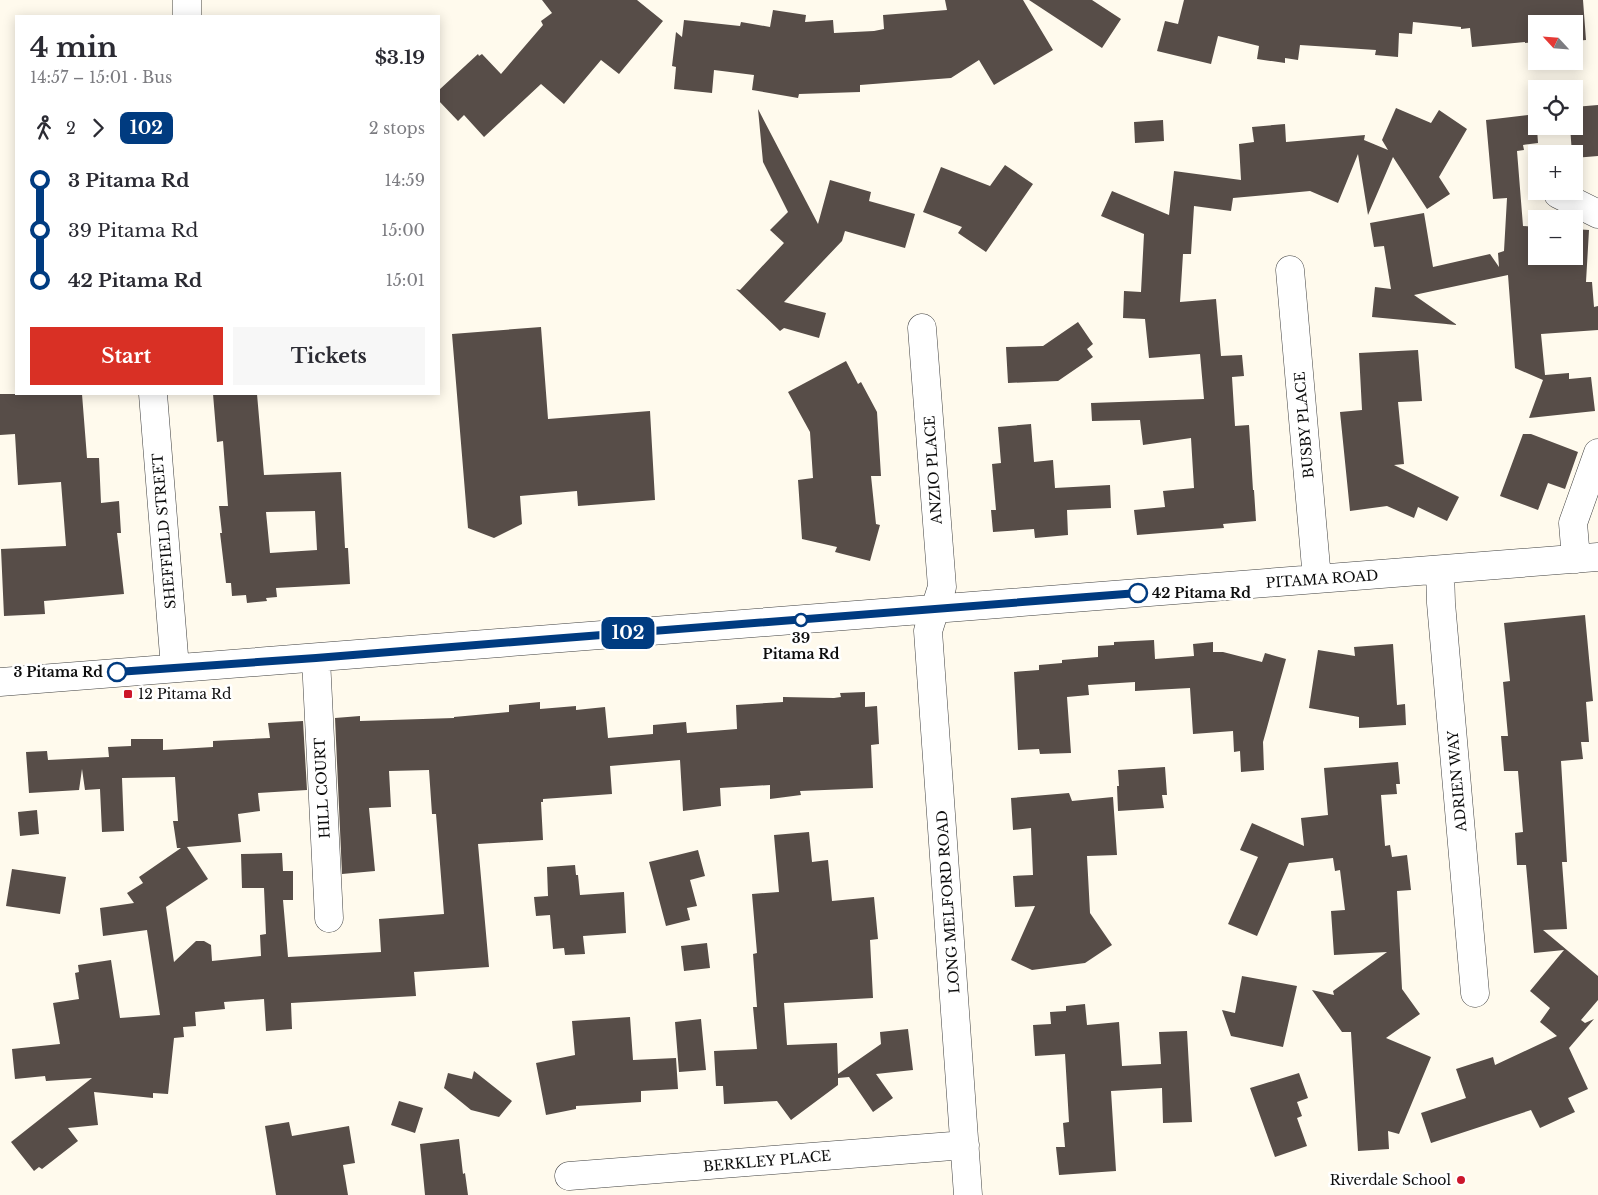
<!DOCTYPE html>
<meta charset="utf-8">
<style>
body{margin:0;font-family:"Libre Baskerville",serif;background:#f7f7f7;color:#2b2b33;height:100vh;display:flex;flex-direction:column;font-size:19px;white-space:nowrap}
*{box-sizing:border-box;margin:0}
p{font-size:16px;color:#7c7c81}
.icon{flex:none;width:28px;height:28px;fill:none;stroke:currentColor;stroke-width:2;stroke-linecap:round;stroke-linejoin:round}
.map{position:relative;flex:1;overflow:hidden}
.side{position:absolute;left:15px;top:15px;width:425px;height:380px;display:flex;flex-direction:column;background:#fff;border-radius:0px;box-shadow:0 2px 12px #0003}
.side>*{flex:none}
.badge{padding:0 10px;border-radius:8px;font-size:18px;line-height:32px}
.needle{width:32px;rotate:296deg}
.controls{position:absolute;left:1528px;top:15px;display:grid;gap:10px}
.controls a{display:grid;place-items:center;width:55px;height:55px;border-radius:0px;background:#fff;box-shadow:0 2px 12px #0003;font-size:25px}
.map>.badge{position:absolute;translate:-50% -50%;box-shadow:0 0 0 2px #fff}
.legs{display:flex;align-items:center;gap:8px;height:55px;padding:0 15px;font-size:16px}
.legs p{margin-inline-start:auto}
.head{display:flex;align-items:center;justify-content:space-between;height:85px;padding:0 15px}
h1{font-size:28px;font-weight:700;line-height:38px}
.cta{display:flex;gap:10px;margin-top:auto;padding:10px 15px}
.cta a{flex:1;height:58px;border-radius:0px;background:#d93025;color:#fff;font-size:20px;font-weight:700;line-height:58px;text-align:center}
.cta a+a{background:#f7f7f7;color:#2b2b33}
ul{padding:0 15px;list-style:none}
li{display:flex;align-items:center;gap:18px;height:50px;font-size:19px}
li i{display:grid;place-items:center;width:8px;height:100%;margin:0 6px;background:currentColor}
li i::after{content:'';width:12px;height:12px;margin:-6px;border:4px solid;border-radius:50%;background:#fff}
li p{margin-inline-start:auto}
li:first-child i{background:linear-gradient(#0000 50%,currentColor 0)}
li:last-child i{background:linear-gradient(currentColor 50%,#0000 0)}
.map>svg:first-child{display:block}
.building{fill:#574d48;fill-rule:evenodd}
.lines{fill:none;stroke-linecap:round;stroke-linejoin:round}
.minor-casing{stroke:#404040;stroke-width:29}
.minor{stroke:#fff;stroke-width:28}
.line-1-casing{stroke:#fff;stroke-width:11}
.line-1{stroke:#003b80;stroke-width:8}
.stop-1-dot{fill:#fff;stroke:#003b80;stroke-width:2.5}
.poi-dot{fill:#cc162b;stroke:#fff;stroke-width:2}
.labels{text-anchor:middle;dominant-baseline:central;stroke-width:5;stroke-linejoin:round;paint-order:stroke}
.street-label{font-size:14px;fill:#0d0d0d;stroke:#fff}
.stop-label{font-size:14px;font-weight:bold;fill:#0d0d0d;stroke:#fff;text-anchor:start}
.poi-label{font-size:14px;fill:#0d0d0d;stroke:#fff;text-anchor:start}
</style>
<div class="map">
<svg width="1598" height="1195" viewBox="0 0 1598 1195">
<rect width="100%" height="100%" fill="#fffaed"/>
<path class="building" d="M 542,0 L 637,0 L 663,21 L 619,74 L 601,60 L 564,104 L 541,84 L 484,137 L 464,115 L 458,121 L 439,101 L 439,90 L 478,54 L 479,56 L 482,54 L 501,74 L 543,25 L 541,21 L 552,13 Z
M 945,0 L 1023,0 L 1053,50 L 994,85 L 979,60 L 951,78 L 860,85 L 860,92 L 799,94 L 798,98 L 752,90 L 754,75 L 714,70 L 712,93 L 674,89 L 676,67 L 672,66 L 676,32 L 682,37 L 684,20 L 740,26 L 741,22 L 770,27 L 773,10 L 806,15 L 805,22 L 833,20 L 834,33 L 874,31 L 884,29 L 883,15 L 947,10 Z
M 1029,0 L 1092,0 L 1121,19 L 1102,48 Z
M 1184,0 L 1583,0 L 1586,40 L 1574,41 L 1574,24 L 1536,24 L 1536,42 L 1525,43 L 1525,42 L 1472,47 L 1470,28 L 1461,29 L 1461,27 L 1413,22 L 1412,34 L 1399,33 L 1398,57 L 1375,55 L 1376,50 L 1300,45 L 1298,60 L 1285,58 L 1285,63 L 1257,59 L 1259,46 L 1218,36 L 1211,64 L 1157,51 L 1165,21 L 1178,24 Z
M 1598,105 L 1598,156 L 1574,158 L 1574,154 L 1572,154 L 1570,126 L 1574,126 L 1574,107 Z
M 1396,108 L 1431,123 L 1439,110 L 1467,129 L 1439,177 L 1450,194 L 1427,209 L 1393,157 L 1368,215 L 1358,154 L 1338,203 L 1310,191 L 1233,198 L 1231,211 L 1194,206 L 1191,254 L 1183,254 L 1180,302 L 1216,299 L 1221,356 L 1242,355 L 1244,376 L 1232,377 L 1235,426 L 1249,425 L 1253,490 L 1254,490 L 1256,521 L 1223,524 L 1224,528 L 1137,535 L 1134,510 L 1165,507 L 1163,491 L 1194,488 L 1191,438 L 1143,445 L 1140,420 L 1092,421 L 1091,403 L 1204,399 L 1200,354 L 1149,358 L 1145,319 L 1123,318 L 1124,291 L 1141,292 L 1144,234 L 1101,216 L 1112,191 L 1169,215 L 1174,171 L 1241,180 L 1239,144 L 1254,142 L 1252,127 L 1285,124 L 1286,142 L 1365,135 L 1364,140 L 1388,150 L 1382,140 Z
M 758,109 L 818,224 L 830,180 L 871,192 L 869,201 L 915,214 L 905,248 L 845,231 L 842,241 L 784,302 L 826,313 L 819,338 L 784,328 L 780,331 L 736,289 L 740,290 L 784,243 L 770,230 L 788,212 L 763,162 Z
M 1536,114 L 1538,143 L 1523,145 L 1524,150 L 1517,151 L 1523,226 L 1536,227 L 1536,256 L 1574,256 L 1574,229 L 1589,230 L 1586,282 L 1592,282 L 1594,307 L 1598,306 L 1598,330 L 1541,334 L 1545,375 L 1569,373 L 1569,379 L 1591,377 L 1595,411 L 1529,418 L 1543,380 L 1515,368 L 1508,275 L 1414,295 L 1457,325 L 1372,317 L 1375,287 L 1391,289 L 1384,246 L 1374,247 L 1370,223 L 1424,213 L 1433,267 L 1490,254 L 1499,267 L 1498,253 L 1504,251 L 1507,198 L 1493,199 L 1486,120 Z
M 1163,120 L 1164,141 L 1135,143 L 1134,122 Z
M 1005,165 L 1033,184 L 986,252 L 958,233 L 962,227 L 923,212 L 941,167 L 990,186 Z
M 1078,322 L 1093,344 L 1087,349 L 1093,357 L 1058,381 L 1008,383 L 1006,347 L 1043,346 Z
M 541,327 L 548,419 L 650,411 L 655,500 L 578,506 L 577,491 L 520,496 L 522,524 L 494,538 L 468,528 L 452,334 Z
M 1418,350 L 1422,401 L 1398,402 L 1404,464 L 1394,465 L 1459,497 L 1447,521 L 1418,507 L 1414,518 L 1387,506 L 1350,511 L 1340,412 L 1362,410 L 1359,353 Z
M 846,361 L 858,384 L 861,382 L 877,412 L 881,476 L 871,476 L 876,524 L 880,525 L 870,561 L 835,552 L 837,547 L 802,539 L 798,480 L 813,478 L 810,432 L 788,392 Z
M 0,394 L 82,394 L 87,458 L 99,458 L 101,503 L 119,501 L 121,533 L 117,533 L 124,594 L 44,601 L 45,614 L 4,616 L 1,549 L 66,546 L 61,482 L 18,485 L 15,434 L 0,435 Z
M 213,394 L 257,394 L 264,475 L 341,472 L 345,548 L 348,548 L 350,584 L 276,588 L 277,597 L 266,598 L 267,601 L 247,603 L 246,595 L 232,596 L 231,583 L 226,583 L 220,533 L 222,533 L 219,506 L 228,506 L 223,441 L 217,442 ZM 315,511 L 317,550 L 270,553 L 266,512 Z
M 1031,424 L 1034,462 L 1053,460 L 1055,488 L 1110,485 L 1111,508 L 1067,510 L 1068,535 L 1035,538 L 1034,529 L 993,532 L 991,510 L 996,510 L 992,464 L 1001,463 L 998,427 Z
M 1523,434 L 1531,434 L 1578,452 L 1565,489 L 1548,483 L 1538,510 L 1500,496 Z
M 1585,615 L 1593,701 L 1586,702 L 1589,742 L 1581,742 L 1583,759 L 1561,761 L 1567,862 L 1562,862 L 1567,929 L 1543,930 L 1598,976 L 1598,1000 L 1581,1020 L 1585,1023 L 1594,1019 L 1569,1048 L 1588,1089 L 1568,1098 L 1575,1112 L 1540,1128 L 1531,1110 L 1431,1143 L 1421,1113 L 1466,1098 L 1456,1069 L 1493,1057 L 1495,1065 L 1557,1036 L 1540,1022 L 1550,1008 L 1530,991 L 1564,950 L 1534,953 L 1526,865 L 1517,865 L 1515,833 L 1523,832 L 1518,771 L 1504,771 L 1501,736 L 1508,736 L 1503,682 L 1510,681 L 1504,623 Z
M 1154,640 L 1155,659 L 1194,656 L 1193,644 L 1213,642 L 1213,652 L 1223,652 L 1262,662 L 1265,653 L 1286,659 L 1263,742 L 1264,770 L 1241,772 L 1240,751 L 1234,752 L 1233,731 L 1193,734 L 1190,688 L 1135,691 L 1135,682 L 1088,685 L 1089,695 L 1067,697 L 1071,753 L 1040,754 L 1039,749 L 1018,750 L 1014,672 L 1039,670 L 1039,665 L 1062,663 L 1062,660 L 1098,657 L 1098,646 L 1114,645 L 1114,642 Z
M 1393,644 L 1397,705 L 1405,704 L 1406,725 L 1359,728 L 1359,717 L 1309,708 L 1318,650 L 1355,656 L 1354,647 Z
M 865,692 L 865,707 L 877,706 L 879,744 L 871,745 L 873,788 L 800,791 L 801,795 L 770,799 L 770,785 L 720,788 L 721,806 L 683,811 L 680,760 L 610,766 L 612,794 L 543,799 L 543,802 L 541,802 L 543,840 L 478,844 L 489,967 L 414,972 L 416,996 L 291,1003 L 292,1029 L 266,1031 L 264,999 L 224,1002 L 225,1009 L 195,1012 L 196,1026 L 183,1027 L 184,1037 L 174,1038 L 168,1094 L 153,1093 L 153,1098 L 94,1092 L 98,1125 L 68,1128 L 78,1141 L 42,1169 L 39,1167 L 34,1171 L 11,1142 L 92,1078 L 46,1081 L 45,1076 L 15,1079 L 12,1049 L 60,1044 L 53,1003 L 79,999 L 75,973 L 79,972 L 78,965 L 111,960 L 120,1018 L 160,1015 L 147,930 L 103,936 L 100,908 L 134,903 L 127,893 L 143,883 L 139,877 L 181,848 L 177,848 L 173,821 L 178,821 L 175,777 L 122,778 L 124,831 L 102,832 L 100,789 L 85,790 L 82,769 L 79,790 L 29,793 L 26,752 L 47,751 L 48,760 L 109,757 L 108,747 L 131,746 L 131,739 L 163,739 L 163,750 L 213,747 L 213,741 L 270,738 L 268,723 L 303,721 L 307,790 L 258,793 L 260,811 L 238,814 L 241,842 L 187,847 L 208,879 L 166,907 L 174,962 L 196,941 L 204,941 L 211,945 L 212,961 L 261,956 L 260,935 L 266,934 L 264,888 L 242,888 L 241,854 L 282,853 L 283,871 L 293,871 L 293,900 L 283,900 L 288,957 L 381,952 L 379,919 L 444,914 L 436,814 L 432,814 L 429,770 L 389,771 L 391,807 L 369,808 L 375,871 L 342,874 L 335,718 L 360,716 L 360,721 L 454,718 L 454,717 L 509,712 L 509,705 L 540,702 L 540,709 L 576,706 L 576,710 L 605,707 L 608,738 L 653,734 L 653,725 L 686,722 L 687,733 L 737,729 L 736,705 L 783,702 L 783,697 L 834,698 L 841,697 L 840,693 Z
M 1398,762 L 1400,784 L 1396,784 L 1397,794 L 1381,795 L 1385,846 L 1390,845 L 1392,857 L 1407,855 L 1411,890 L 1397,891 L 1402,989 L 1420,1014 L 1386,1038 L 1431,1057 L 1399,1134 L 1388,1131 L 1389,1149 L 1358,1151 L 1351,1032 L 1342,1032 L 1312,990 L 1334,995 L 1333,991 L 1387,952 L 1334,955 L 1331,911 L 1345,910 L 1340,870 L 1335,871 L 1333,858 L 1289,863 L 1257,936 L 1228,924 L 1258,857 L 1240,850 L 1252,823 L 1304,846 L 1301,818 L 1328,815 L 1324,768 Z
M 1165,767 L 1167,795 L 1162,795 L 1164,808 L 1118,811 L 1117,786 L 1119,786 L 1118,770 Z
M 1069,793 L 1072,801 L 1113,797 L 1117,855 L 1087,856 L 1090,913 L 1112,945 L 1085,963 L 1032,970 L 1011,960 L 1035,906 L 1015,907 L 1013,876 L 1033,875 L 1031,828 L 1013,830 L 1011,798 Z
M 37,810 L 39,834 L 20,836 L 18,812 Z
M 809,832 L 812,862 L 828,860 L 832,901 L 874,897 L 878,939 L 870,940 L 873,998 L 784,1003 L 787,1045 L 837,1043 L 838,1074 L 881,1044 L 880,1032 L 908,1029 L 913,1070 L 876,1074 L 893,1098 L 873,1112 L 849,1077 L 838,1078 L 838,1085 L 791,1120 L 777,1101 L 724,1104 L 723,1086 L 716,1086 L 714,1051 L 757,1049 L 753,1007 L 757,1007 L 753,954 L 757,953 L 752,894 L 779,892 L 774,835 Z
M 698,850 L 705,876 L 690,880 L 697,906 L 687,908 L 690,920 L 666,926 L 649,862 Z
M 575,865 L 576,875 L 578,875 L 580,895 L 624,892 L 626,933 L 583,936 L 585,954 L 565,955 L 564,948 L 553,949 L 550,915 L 536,916 L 534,897 L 548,896 L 547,867 Z
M 12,869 L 66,877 L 60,914 L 6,906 Z
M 707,943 L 710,968 L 684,971 L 681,946 Z
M 1242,976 L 1297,986 L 1283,1047 L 1231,1036 L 1222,1010 L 1235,1013 Z
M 1085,1004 L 1087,1025 L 1119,1022 L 1122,1066 L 1161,1064 L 1159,1032 L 1187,1031 L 1192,1122 L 1163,1123 L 1162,1088 L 1111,1091 L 1116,1171 L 1059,1175 L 1056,1147 L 1065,1147 L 1063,1123 L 1069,1122 L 1065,1054 L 1035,1056 L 1033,1025 L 1051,1024 L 1050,1012 L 1066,1011 L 1066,1006 Z
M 630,1017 L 633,1060 L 676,1058 L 678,1089 L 641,1091 L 641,1102 L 576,1106 L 576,1109 L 546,1115 L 536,1063 L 575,1055 L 572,1021 Z
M 701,1019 L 706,1070 L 679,1072 L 675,1022 Z
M 474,1071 L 512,1101 L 499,1117 L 471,1110 L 444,1088 L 448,1073 L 472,1079 Z
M 1299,1073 L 1308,1098 L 1297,1102 L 1302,1116 L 1297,1118 L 1307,1146 L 1275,1157 L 1250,1088 Z
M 399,1101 L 423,1108 L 415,1133 L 391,1125 Z
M 289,1122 L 292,1136 L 349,1126 L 355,1163 L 343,1165 L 348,1195 L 276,1195 L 265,1126 Z
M 459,1139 L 463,1174 L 465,1173 L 468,1195 L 425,1195 L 420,1144 Z"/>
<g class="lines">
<g class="minor-casing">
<path id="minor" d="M 187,0 L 187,16
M 1558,194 L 1598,214
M 1290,270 L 1317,579
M 922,328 L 942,587 L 928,631 L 968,1195
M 153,394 L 175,668
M 1576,559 L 1573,523 L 1598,453
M 1440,570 L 1441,603 L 1475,993
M 316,659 L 329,918
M 0,682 L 1598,557
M 569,1176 L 965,1145"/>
</g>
<use href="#minor" class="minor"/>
</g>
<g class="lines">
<g class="line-1-casing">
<path id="line-1" d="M 117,672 L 316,658 L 551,639 L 1138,593"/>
</g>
<use href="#line-1" class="line-1"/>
</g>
<g class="stop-1-dot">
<circle cx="1138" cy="593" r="9"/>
<circle cx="801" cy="620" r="6"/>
<circle cx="117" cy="672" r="9"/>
</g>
<g class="poi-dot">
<rect x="123" y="689" width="10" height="10" rx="2.5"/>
<circle cx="1461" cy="1180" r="5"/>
</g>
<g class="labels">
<g class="street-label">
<text transform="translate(1304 425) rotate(-95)">BUSBY PLACE</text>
<text transform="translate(933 470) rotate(-94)">ANZIO PLACE</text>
<text transform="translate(164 531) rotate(-95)">SHEFFIELD STREET</text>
<text transform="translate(1322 579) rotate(-4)">PITAMA ROAD</text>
<text transform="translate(1457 781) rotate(-95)">ADRIEN WAY</text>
<text transform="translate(322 788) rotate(-93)">HILL COURT</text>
<text transform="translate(948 902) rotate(-94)">LONG MELFORD ROAD</text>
<text transform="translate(767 1161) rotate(-5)">BERKLEY PLACE</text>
</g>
<g class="stop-label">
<text x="1152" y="593">42 Pitama Rd</text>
<text x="801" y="638" text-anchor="middle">39<tspan x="801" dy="16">Pitama Rd</tspan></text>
<text x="103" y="672" text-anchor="end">3 Pitama Rd</text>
</g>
<g class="poi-label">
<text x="138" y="694">12 Pitama Rd</text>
<text x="1451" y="1180" text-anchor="end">Riverdale School</text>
</g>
</g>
</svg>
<div class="controls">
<a><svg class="needle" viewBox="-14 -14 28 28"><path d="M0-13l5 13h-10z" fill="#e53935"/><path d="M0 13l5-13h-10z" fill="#7c7c81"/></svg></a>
<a><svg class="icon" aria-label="locate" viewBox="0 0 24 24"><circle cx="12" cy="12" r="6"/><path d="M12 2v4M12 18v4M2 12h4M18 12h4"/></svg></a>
<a>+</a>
<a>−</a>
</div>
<b class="badge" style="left:628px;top:633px;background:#003b80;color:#fff">102</b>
<section class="side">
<div class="head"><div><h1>4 min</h1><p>14:57 – 15:01 · Bus</p></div><b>$3.19</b></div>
<div class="legs"><svg class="icon" aria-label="walk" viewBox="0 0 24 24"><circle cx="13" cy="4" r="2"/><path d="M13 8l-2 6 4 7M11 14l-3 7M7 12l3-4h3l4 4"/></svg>2<svg class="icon" aria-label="forward" viewBox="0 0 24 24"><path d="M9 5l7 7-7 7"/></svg><b class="badge" style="background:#003b80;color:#fff">102</b><p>2 stops</p></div>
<ul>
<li><i style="color:#003b80"></i><b>3 Pitama Rd</b><p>14:59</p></li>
<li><i style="color:#003b80"></i><span>39 Pitama Rd</span><p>15:00</p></li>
<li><i style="color:#003b80"></i><b>42 Pitama Rd</b><p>15:01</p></li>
</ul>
<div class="cta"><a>Start</a><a>Tickets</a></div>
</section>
</div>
